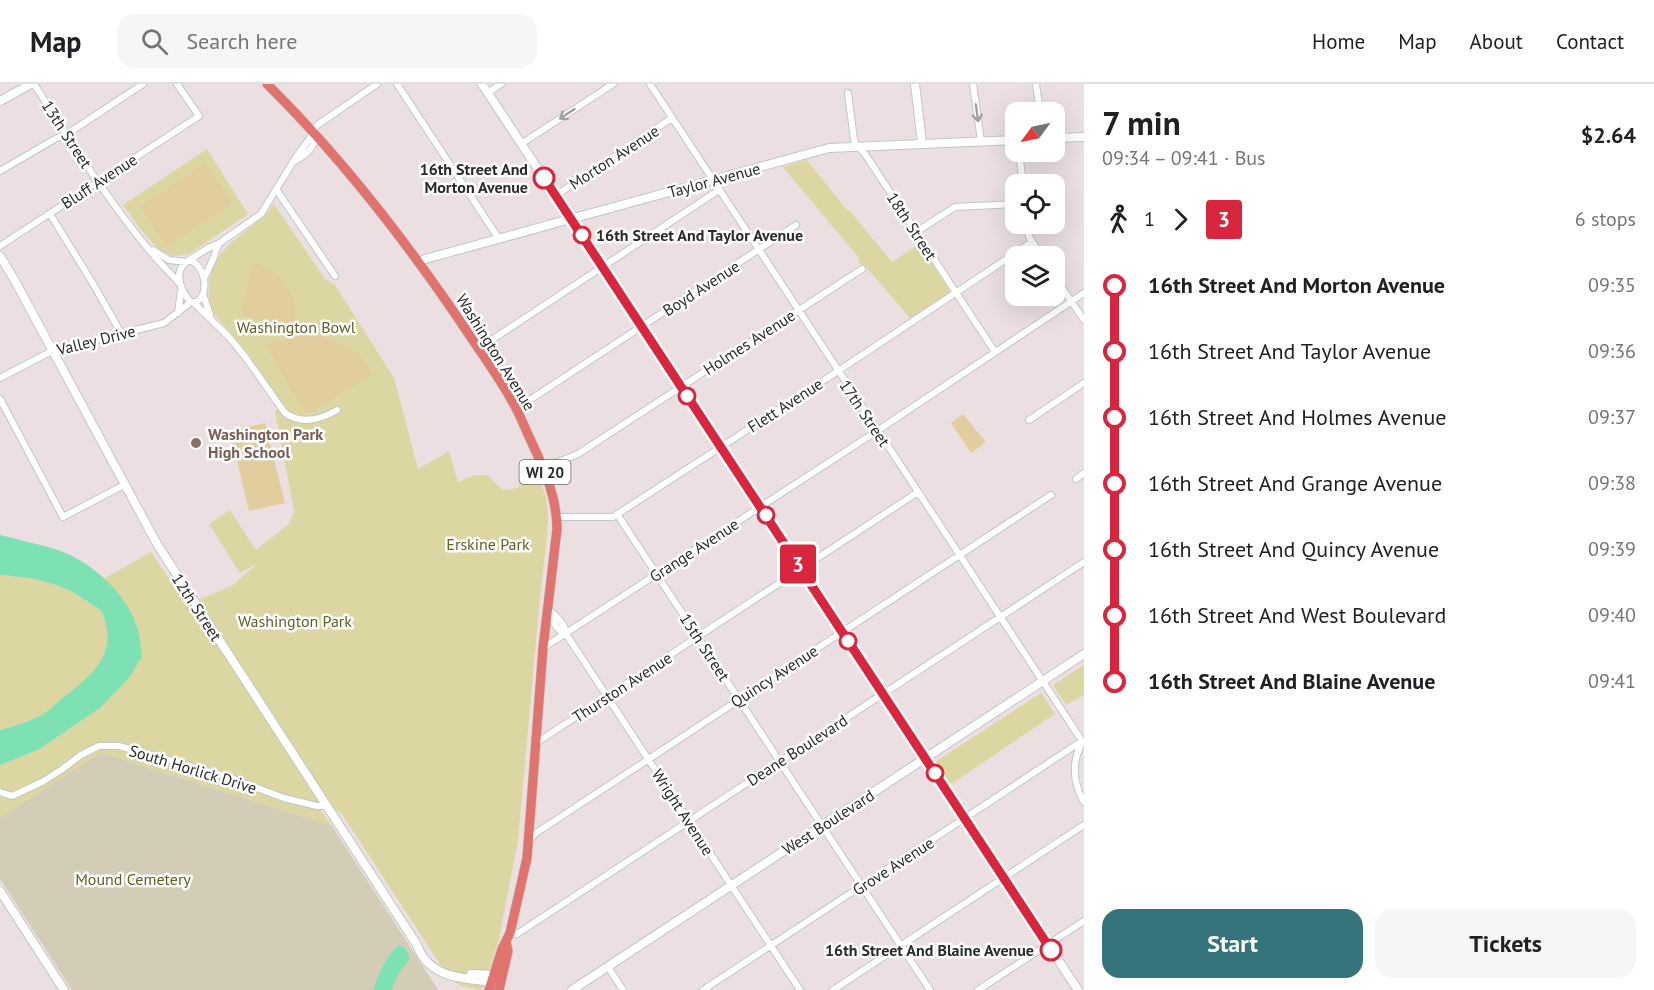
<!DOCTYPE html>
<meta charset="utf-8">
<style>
body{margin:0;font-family:"PT Sans",sans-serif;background:#f6f6f6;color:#202124;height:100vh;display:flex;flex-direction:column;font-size:22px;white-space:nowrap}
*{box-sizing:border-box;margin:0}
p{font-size:20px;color:#757577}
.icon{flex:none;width:33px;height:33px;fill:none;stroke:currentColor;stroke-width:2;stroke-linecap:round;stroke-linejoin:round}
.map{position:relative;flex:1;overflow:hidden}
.details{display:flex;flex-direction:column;background:#fff;width:570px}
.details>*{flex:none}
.badge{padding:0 12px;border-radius:4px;font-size:21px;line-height:39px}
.needle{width:39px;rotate:237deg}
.tools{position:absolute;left:1005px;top:18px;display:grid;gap:12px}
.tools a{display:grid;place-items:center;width:60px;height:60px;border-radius:12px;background:#fff;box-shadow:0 6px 24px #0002;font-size:30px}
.map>.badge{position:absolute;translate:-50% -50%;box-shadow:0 0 0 3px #fff}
.legs{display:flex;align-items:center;gap:9px;height:66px;padding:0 18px;font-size:20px}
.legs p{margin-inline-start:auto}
.headline{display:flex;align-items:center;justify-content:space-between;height:102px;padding:0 18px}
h1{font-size:33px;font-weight:800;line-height:45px}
.primary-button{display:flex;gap:12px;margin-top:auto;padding:12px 18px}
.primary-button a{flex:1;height:69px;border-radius:18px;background:#36747b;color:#fff;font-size:24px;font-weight:800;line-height:69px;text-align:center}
.primary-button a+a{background:#f6f6f6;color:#202124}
ul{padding:0 18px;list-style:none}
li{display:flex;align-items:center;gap:21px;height:66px;font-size:22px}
li i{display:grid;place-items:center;width:9px;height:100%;margin:0 8px;background:currentColor}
li i::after{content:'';width:15px;height:15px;margin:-8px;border:4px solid;border-radius:50%;background:#fff}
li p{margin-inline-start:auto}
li:first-child i{background:linear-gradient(#0000 50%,currentColor 0)}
li:last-child i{background:linear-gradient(currentColor 50%,#0000 0)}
header{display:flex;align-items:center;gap:36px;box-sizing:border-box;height:84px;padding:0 30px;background:#fff;border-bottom:2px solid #e0e0e0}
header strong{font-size:28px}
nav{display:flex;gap:33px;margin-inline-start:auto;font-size:21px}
.search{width:420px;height:54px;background:#f6f6f6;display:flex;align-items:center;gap:15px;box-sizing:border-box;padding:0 21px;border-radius:18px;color:#757577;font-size:22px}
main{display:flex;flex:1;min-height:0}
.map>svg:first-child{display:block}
.green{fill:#dcd7a2}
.cemetery{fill:#d3cdb8}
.pitch{fill:#e2cd9f}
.water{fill:#7ee1b3}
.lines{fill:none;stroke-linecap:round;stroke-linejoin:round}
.street-casing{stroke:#bdc8c8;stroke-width:8}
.secondary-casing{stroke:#bdc8c8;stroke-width:10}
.primary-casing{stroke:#bfbfbf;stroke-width:10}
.street{stroke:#fff;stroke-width:6}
.secondary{stroke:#fff;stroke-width:8}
.primary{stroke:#e1736f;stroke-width:9}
.oneway{stroke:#a0a0a0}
.line-1-casing{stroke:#fff;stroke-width:14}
.line-1{stroke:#d7263d;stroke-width:9}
.stop-1-dot{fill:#fff;stroke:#d7263d;stroke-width:3}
.education-dot{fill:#8d6e63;stroke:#fff;stroke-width:2}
.labels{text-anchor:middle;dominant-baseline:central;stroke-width:5;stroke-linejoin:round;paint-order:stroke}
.shield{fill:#fff;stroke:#6b6b6b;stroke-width:1.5}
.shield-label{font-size:15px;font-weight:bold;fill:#2b2b2b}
.street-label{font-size:16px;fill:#2b2b2b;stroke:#fff}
.stop-label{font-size:16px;font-weight:bold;fill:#2b2b2b;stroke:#fff;text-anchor:end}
.park-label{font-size:16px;fill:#5d6123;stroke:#fff}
.education-label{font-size:16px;font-weight:bold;fill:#785e54;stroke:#fff;text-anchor:start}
</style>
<header>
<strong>Map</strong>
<div class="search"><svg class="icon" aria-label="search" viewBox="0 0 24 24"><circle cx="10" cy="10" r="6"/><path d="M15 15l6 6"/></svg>Search here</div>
<nav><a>Home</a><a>Map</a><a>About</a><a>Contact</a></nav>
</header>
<main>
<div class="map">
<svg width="1084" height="906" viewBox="0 0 1084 906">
<rect width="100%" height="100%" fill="#ebdfe1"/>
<path class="green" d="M 207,65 L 248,130 L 189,170 C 183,171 176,173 170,171 C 152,165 134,135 123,121 Z
M 807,76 L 847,126 L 850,127 L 892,178 L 919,160 L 949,206 L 949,209 L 910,234 L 868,185 L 859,179 L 859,174 L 783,83 Z
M 274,120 L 325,195 L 335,201 L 394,294 L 418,385 L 449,367 L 458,398 L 475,391 L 487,391 L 503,406 L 518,404 L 520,399 L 539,393 L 546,414 L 548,432 L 547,452 L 540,513 L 518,756 L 499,855 L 484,903 L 480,906 L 461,902 L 449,894 L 342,730 L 326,722 L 317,721 L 332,742 L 130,678 L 0,734 L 0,681 L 38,666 L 100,624 L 136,540 C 127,520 119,509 103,495 L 151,468 L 188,523 L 199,516 L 233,501 L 258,479 L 240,489 L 209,440 L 230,426 L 256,466 L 289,440 L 294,427 L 275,327 L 283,321 L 242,262 L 208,223 C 210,212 208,201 211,190 C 219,156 257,146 274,120 Z
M 0,491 C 36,494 61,498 91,520 C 94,522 100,525 102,528 C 104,532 105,538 106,542 C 115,574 84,598 61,615 C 55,620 50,626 43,630 C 30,638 15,642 0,646 Z
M 1084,581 L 1084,611 L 1066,621 L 1053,601 Z
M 1041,609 L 1055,630 L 950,701 L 935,678 Z"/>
<path class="cemetery" d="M 101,669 L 332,742 L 438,906 L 72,906 L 0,795 L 0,734 Z"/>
<path class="pitch" d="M 206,79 L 232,120 L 166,162 L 140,122 Z
M 253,179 C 284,189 300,210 294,244 L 243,232 L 241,228 Z
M 313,250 C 343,257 356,264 373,290 L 309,329 L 303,327 L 266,261 L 295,251 Z
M 963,330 L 985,357 L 985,359 L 971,369 L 951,339 Z
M 265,339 L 285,419 L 249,427 L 230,347 Z"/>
<path class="water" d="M 0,451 C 19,456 39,460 58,466 C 89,476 126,509 136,540 C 140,550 140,561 142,572 L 129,594 L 100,624 L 38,666 L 0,681 L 0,646 C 15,642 30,638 43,630 C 50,626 55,620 61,615 C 84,598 115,574 106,542 C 105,538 104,532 102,528 C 100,525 94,522 91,520 C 61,498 36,494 0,491 Z
M 399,861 L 404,863 L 410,873 C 407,881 401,884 398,891 C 395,896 394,901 391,906 L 373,906 C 379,889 385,873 399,861 Z"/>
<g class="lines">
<g class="street-casing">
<path id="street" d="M 34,0 C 72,59 109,119 155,173 C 163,182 172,191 180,200
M 397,0 L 499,155
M 650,0 L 1082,657 L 703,906
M 973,0 L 981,57
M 1036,0 L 1040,28
M 487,9 L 501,0
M 848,9 L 854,56 L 857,62 L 865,70 L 995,268
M 521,60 L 613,0
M 1019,68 L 1023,100
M 293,78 C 305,72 315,64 316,51
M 0,87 L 55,55 L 67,50 L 143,0
M 276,105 L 335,192
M 555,112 L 672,34
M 50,130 L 92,198 L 121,249
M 1027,140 L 1029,153 L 1042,172
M 916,148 L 955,123 L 1016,120
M 0,162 L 199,32 L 177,0
M 153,166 L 169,176 L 186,178
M 1054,192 L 1084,236
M 204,195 L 214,173 L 218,160
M 203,210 L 210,231
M 191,218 C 182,209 173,190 185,179 C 188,176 193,174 197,171 C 204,167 210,162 218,160 L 261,130 L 296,73 L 310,54 L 316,42 L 377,0
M 194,219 L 229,253 L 246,274 L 285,329 C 302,341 320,336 337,326
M 178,229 L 181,206
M 478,265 L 719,106
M 0,294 L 52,267 L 164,239 L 191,218 L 197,218 C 210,207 205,183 190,176
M 0,315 L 63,433 L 124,401
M 516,325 L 796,141
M 1029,336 L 1084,299
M 543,384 L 578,370 L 862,185
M 1076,395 L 1084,389
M 617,430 L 930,906
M 557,433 L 613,433 L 838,287 L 1032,158
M 548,525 C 556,532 565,539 566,550 L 800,906
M 549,528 C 552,537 557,547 566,550
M 543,564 L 877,347 L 1084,209
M 536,659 L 918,408
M 1081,660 C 1072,679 1073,699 1084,718
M 0,708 L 12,712 L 42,698 L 61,686 L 81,671 L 99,662 L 119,662 L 228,693 L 284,714 L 317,722 L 326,722
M 529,757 L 536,749 L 1051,411
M 510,849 L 517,850 L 1084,478
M 608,883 L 623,906
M 833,906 L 1084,741
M 978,906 L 1084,837"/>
</g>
<g class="secondary-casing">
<path id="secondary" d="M 482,0 L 1078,906
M 915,0 L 922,59
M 0,17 L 31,0
M 1054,54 L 1084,53
M 0,172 L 14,195 L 157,460 L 417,861 C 428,892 458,894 486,897 L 490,900
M 419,179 L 425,175 L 829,64 L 1016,56
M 0,807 L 64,906
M 471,890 L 493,891
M 572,906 L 1084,570"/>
</g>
<g class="primary-casing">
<path id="primary" d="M 267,0 C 344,76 410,162 470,252 C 484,273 500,295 512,317 C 520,330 525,345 532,359 C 545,387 557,414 557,445 L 543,564 L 527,774 L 510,849 L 502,865 L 489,906
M 499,906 L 508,867 L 506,858"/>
</g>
<use href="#street" class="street"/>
<use href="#secondary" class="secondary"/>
<use href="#primary" class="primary"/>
</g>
<defs><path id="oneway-shaft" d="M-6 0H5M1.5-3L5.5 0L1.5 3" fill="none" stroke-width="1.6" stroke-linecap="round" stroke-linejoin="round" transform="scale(1.5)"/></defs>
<g class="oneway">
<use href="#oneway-shaft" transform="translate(977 29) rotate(82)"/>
<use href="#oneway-shaft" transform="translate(567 30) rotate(146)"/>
</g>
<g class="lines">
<g class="line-1-casing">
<path id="line-1" d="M 544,94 L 1051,866"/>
</g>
<use href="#line-1" class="line-1"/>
</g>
<g class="stop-1-dot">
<circle cx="544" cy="94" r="10"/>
<circle cx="582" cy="151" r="8"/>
<circle cx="687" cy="312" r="8"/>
<circle cx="766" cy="431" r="8"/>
<circle cx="848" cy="557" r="8"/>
<circle cx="935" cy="689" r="8"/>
<circle cx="1051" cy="866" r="10"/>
</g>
<circle class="education-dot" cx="196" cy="359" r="6"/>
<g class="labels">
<rect class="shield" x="519.5" y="376" width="51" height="24" rx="4.5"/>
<g class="shield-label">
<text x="545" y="388">WI 20</text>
</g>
<g class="street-label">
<text transform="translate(67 50) rotate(57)">13th Street</text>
<text transform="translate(614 73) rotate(-33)">Morton Avenue</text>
<text transform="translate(714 96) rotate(-15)">Taylor Avenue</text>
<text transform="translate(99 97) rotate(-33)">Bluff Avenue</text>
<text transform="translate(912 142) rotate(57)">18th Street</text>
<text transform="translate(701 204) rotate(-33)">Boyd Avenue</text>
<text transform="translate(96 256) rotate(-14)">Valley Drive</text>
<text transform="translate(749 258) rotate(-33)">Holmes Avenue</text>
<text transform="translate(496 268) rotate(58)">Washington Avenue</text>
<text transform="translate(785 321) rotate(-33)">Flett Avenue</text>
<text transform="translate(865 329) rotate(56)">17th Street</text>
<text transform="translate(694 466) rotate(-33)">Grange Avenue</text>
<text transform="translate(197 523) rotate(57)">12th Street</text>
<text transform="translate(705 563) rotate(57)">15th Street</text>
<text transform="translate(774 592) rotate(-33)">Quincy Avenue</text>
<text transform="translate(622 603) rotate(-33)">Thurston Avenue</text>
<text transform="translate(797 666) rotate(-33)">Deane Boulevard</text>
<text transform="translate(193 685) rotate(17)">South Horlick Drive</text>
<text transform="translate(683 728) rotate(57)">Wright Avenue</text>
<text transform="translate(828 738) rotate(-33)">West Boulevard</text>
<text transform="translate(893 782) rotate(-33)">Grove Avenue</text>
</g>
<g class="stop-label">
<text x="528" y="85">16th Street And<tspan x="528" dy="18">Morton Avenue</tspan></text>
<text x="596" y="151" text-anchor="start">16th Street And Taylor Avenue</text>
<text x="1034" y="866">16th Street And Blaine Avenue</text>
</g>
<g class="park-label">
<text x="296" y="243">Washington Bowl</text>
<text x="488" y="460">Erskine Park</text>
<text x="295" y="537">Washington Park</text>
<text x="133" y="795">Mound Cemetery</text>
</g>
<g class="education-label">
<text x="208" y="350">Washington Park<tspan x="208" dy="18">High School</tspan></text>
</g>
</g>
</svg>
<div class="tools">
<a><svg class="needle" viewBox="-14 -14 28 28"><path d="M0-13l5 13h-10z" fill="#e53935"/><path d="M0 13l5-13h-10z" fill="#757577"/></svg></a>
<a><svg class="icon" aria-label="locate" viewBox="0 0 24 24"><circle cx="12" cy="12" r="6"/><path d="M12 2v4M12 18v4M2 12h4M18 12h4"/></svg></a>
<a><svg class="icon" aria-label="layers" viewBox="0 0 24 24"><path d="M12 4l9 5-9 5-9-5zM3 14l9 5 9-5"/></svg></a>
</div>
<b class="badge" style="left:798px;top:480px;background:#d7263d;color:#fff">3</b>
</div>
<section class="details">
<div class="headline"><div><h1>7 min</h1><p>09:34 – 09:41 · Bus</p></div><b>$2.64</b></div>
<div class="legs"><svg class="icon" aria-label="walk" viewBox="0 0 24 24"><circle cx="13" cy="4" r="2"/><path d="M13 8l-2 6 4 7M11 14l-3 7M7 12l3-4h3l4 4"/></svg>1<svg class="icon" aria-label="forward" viewBox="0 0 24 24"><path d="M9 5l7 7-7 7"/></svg><b class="badge" style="background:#d7263d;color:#fff">3</b><p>6 stops</p></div>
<ul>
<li><i style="color:#d7263d"></i><b>16th Street And Morton Avenue</b><p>09:35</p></li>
<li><i style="color:#d7263d"></i><span>16th Street And Taylor Avenue</span><p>09:36</p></li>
<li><i style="color:#d7263d"></i><span>16th Street And Holmes Avenue</span><p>09:37</p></li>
<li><i style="color:#d7263d"></i><span>16th Street And Grange Avenue</span><p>09:38</p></li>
<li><i style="color:#d7263d"></i><span>16th Street And Quincy Avenue</span><p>09:39</p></li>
<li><i style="color:#d7263d"></i><span>16th Street And West Boulevard</span><p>09:40</p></li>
<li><i style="color:#d7263d"></i><b>16th Street And Blaine Avenue</b><p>09:41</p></li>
</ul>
<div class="primary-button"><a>Start</a><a>Tickets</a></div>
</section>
</main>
